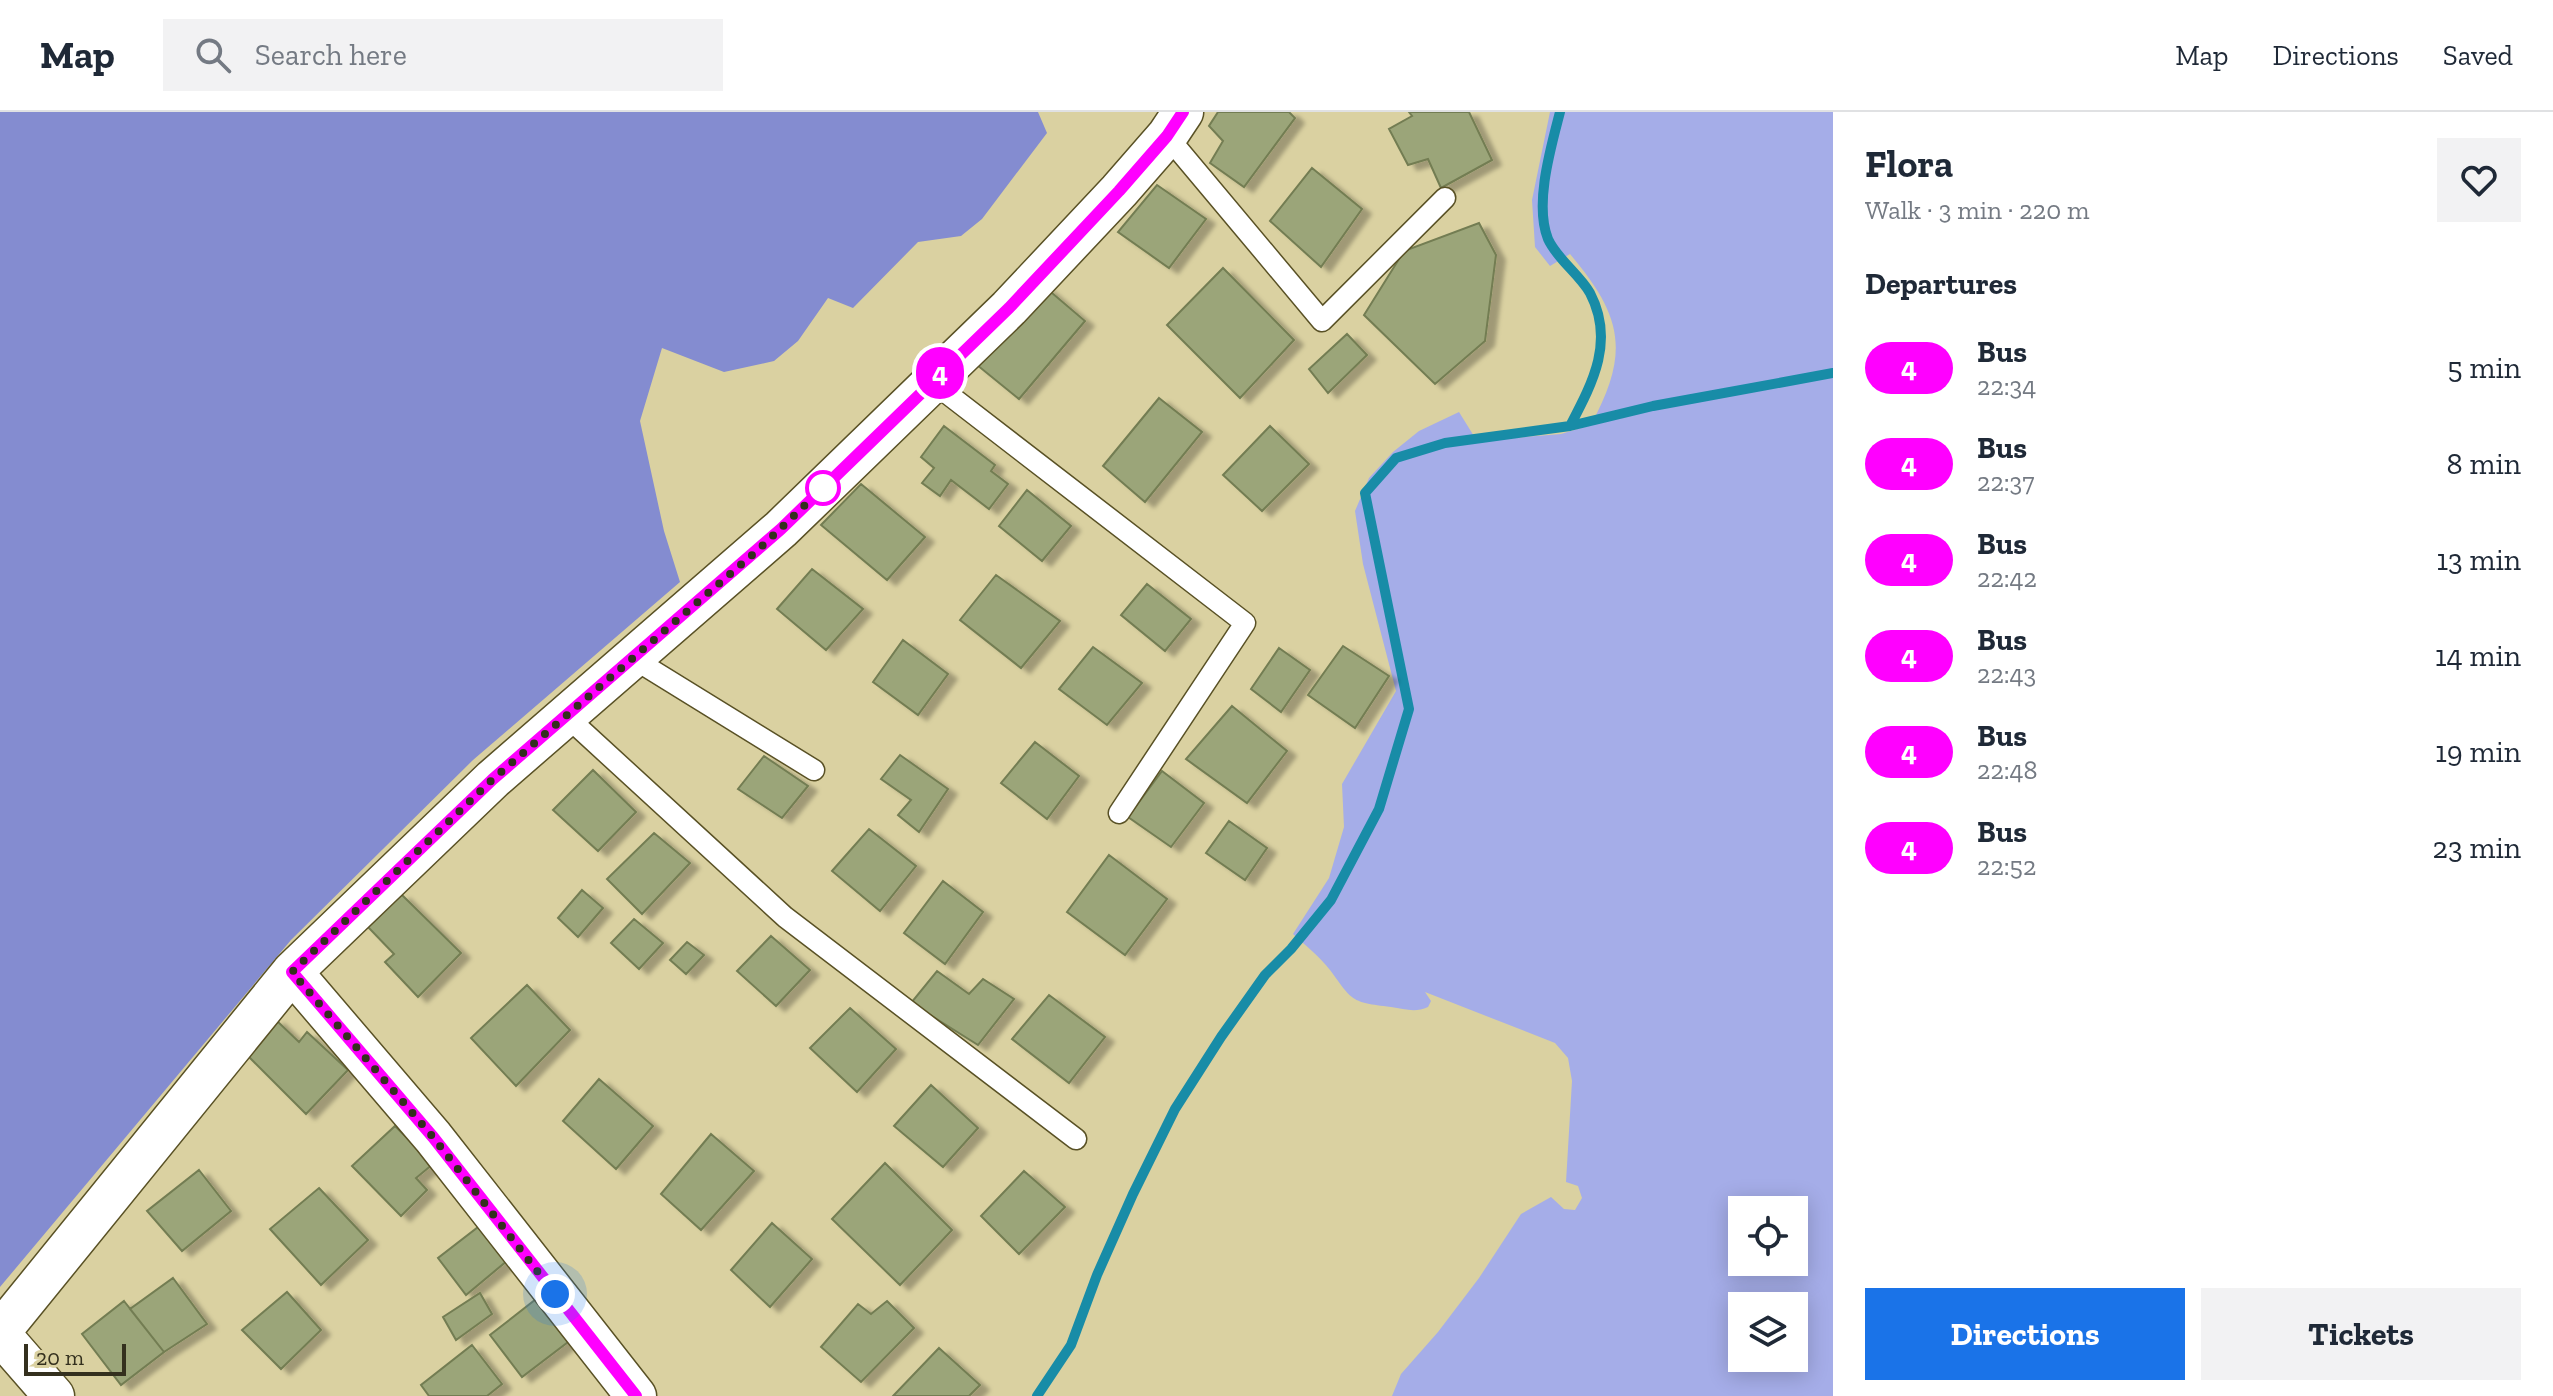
<!DOCTYPE html>
<meta charset="utf-8">
<style>
body{margin:0;font-family:"Zilla Slab",serif;background:#f2f2f3;color:#1f2937;height:100vh;display:flex;flex-direction:column;font-size:30px;white-space:nowrap}
*{box-sizing:border-box;margin:0}
p{font-size:26px;color:#747a83}
.icon{flex:none;width:44px;height:44px;fill:none;stroke:currentColor;stroke-width:2;stroke-linecap:round;stroke-linejoin:round}
.map{position:relative;flex:1;overflow:hidden}
.sheet{display:flex;flex-direction:column;background:#fff;width:720px}
.sheet>*{flex:none}
.badge{padding:0 16px;border-radius:26px;font-size:28px;line-height:52px}
.tools{position:absolute;left:1728px;top:1084px;display:grid;gap:16px}
.tools a{display:grid;place-items:center;width:80px;height:80px;border-radius:0px;background:#fff;box-shadow:0 4px 20px #0003;font-size:40px}
.scale{position:absolute;left:24px;bottom:20px;width:102px;box-sizing:border-box;padding-left:8px;border:4px solid #34301e;border-top:0;font-size:22px;line-height:28px;white-space:nowrap;color:#34301e;-webkit-text-stroke:6px #dad1a1;paint-order:stroke}
.you{position:absolute;width:40px;height:40px;margin:-20px;border:6px solid #fff;border-radius:50%;background:#1a73e8;box-shadow:0 0 0 12px #1a73e833}
.map>.badge{position:absolute;translate:-50% -50%;box-shadow:0 0 0 4px #fff}
h2{padding:0 32px;font-size:30px;line-height:72px}
.round{display:grid;place-items:center;flex:none;width:84px;height:84px;border-radius:0px;background:#f2f2f3}
.overview{display:flex;align-items:center;justify-content:space-between;height:136px;padding:0 32px}
h1{font-size:38px;font-weight:700;line-height:60px}
.cta{display:flex;gap:16px;margin-top:auto;padding:16px 32px}
.cta a{flex:1;height:92px;border-radius:0px;background:#1a73e8;color:#fff;font-size:32px;font-weight:700;line-height:92px;text-align:center}
.cta a+a{background:#f2f2f3;color:#1f2937}
ul{padding:0;list-style:none}
li{display:flex;align-items:center;gap:24px;height:96px;padding:0 32px}
li div{flex:1}
li b{display:block;font-size:30px}
li em{font-style:normal}
li .badge{min-width:88px;font-weight:700;text-align:center}
header{display:flex;align-items:center;gap:48px;box-sizing:border-box;height:112px;padding:0 40px;background:#fff;border-bottom:2px solid #e0e1e3}
header strong{font-size:38px}
nav{display:flex;gap:44px;margin-inline-start:auto;font-size:28px}
.search{width:560px;height:72px;background:#f2f2f3;display:flex;align-items:center;gap:20px;box-sizing:border-box;padding:0 28px;border-radius:0px;color:#747a83;font-size:30px}
main{display:flex;flex:1;min-height:0}
.map>svg:first-child{display:block}
.green{fill:#a5ade8;fill-rule:evenodd}
.forest{fill:#848cd0}
.lines{fill:none;stroke-linecap:round;stroke-linejoin:round}
.stream{stroke:#188ca7;stroke-width:10}
.building{fill:#9ba579;stroke:#737d52;stroke-width:2;filter:url(#shadow)}
.lane-casing{stroke:#595125;stroke-width:23}
.street-casing{stroke:#595125;stroke-width:43}
.lane{stroke:#fff;stroke-width:20}
.street{stroke:#fff;stroke-width:40}
.line-casing{stroke:#fff;stroke-width:18}
.line{stroke:#f0f;stroke-width:12}
.walk{stroke:#34301e;stroke-width:8;stroke-dasharray:0 14.4}
.stop-dot{fill:#fff;stroke:#f0f;stroke-width:4}
</style>
<header>
<strong>Map</strong>
<div class="search"><svg class="icon" aria-label="search" viewBox="0 0 24 24"><circle cx="10" cy="10" r="6"/><path d="M15 15l6 6"/></svg>Search here</div>
<nav><a>Map</a><a>Directions</a><a>Saved</a></nav>
</header>
<main>
<div class="map">
<svg width="1833" height="1284" viewBox="0 0 1833 1284">
<defs>
<filter id="shadow"><feDropShadow dx="9" dy="5" stdDeviation="2" flood-color="#0004"/></filter>
</defs>
<rect width="100%" height="100%" fill="#dad1a1"/>
<path class="green" d="M 1550,0 L 1833,0 L 1833,1284 L 1392,1284 L 1401,1262 L 1438,1220 L 1479,1166 L 1521,1102 L 1551,1085 L 1564,1097 L 1575,1098 L 1582,1086 L 1578,1074 L 1566,1070 L 1572,969 L 1568,946 L 1555,931 L 1425,880 L 1431,889 L 1428,895 C 1415,901 1405,897 1391,895 C 1350,890 1353,889 1330,858 C 1320,845 1305,833 1293,822 L 1329,766 L 1344,715 L 1342,672 L 1396,579 L 1363,452 L 1355,399 L 1369,366 L 1393,340 L 1419,319 L 1459,300 L 1477,329 L 1561,322 L 1591,313 C 1630,240 1623,205 1570,142 L 1550,154 L 1535,135 L 1532,88 ZM 1794,1098 L 1794,1150 L 1742,1150 L 1742,1098 ZM 1794,1194 L 1794,1246 L 1742,1246 L 1742,1194 Z"/>
<path class="forest" d="M 0,0 L 1038,0 L 1047,21 L 982,107 L 961,124 L 918,130 L 853,196 L 828,186 L 798,229 L 774,249 L 724,260 L 662,236 L 640,309 L 664,419 L 680,470 L 473,648 L 291,828 L 0,1175 Z"/>
<g class="lines">
<path class="stream" d="M 1560,0 C 1551,35 1534,92 1548,127 C 1557,147 1579,162 1590,181 C 1615,229 1593,270 1570,314
M 1037,1284 L 1071,1233 L 1097,1163 L 1133,1082 L 1175,997 L 1221,925 L 1265,863 L 1291,837 L 1331,788 L 1379,697 L 1409,597 L 1365,381 L 1396,346 L 1445,331 L 1570,314 L 1653,294 L 1833,261"/>
</g>
<path class="building" d="M 1218,0 L 1289,0 L 1295,6 L 1244,75 L 1210,51 L 1223,29 L 1209,14 Z
M 1409,0 L 1469,0 L 1492,48 L 1441,76 L 1428,47 L 1408,53 L 1389,17 L 1412,4 Z
M 1312,56 L 1362,97 L 1321,155 L 1270,109 Z
M 1157,73 L 1206,107 L 1169,156 L 1118,120 Z
M 1479,111 L 1496,143 L 1485,229 L 1435,272 L 1364,203 L 1404,139 Z
M 1223,156 L 1294,228 L 1240,286 L 1167,213 Z
M 1045,175 L 1085,209 L 1019,287 L 977,253 Z
M 1347,222 L 1367,243 L 1328,281 L 1309,257 Z
M 1159,286 L 1202,320 L 1145,390 L 1103,354 Z
M 944,314 L 995,353 L 991,359 L 1008,372 L 989,397 L 951,368 L 940,384 L 922,371 L 934,356 L 921,345 Z
M 1270,314 L 1309,352 L 1262,399 L 1223,363 Z
M 861,372 L 925,425 L 887,468 L 821,413 Z
M 1027,378 L 1071,414 L 1042,449 L 999,414 Z
M 812,457 L 863,497 L 826,538 L 777,497 Z
M 996,463 L 1060,509 L 1021,556 L 960,508 Z
M 1147,472 L 1191,507 L 1165,539 L 1121,503 Z
M 903,528 L 948,562 L 918,603 L 873,570 Z
M 1343,534 L 1389,564 L 1355,616 L 1308,583 Z
M 1093,535 L 1142,571 L 1107,613 L 1059,577 Z
M 1279,536 L 1310,558 L 1281,600 L 1251,577 Z
M 1232,594 L 1287,639 L 1247,691 L 1186,647 Z
M 1035,630 L 1079,664 L 1047,707 L 1001,671 Z
M 900,643 L 948,677 L 919,720 L 898,703 L 911,688 L 881,667 Z
M 764,644 L 808,674 L 782,706 L 738,677 Z
M 593,658 L 636,700 L 598,739 L 553,698 Z
M 1162,659 L 1204,691 L 1171,735 L 1128,705 Z
M 1229,709 L 1267,736 L 1245,768 L 1206,741 Z
M 869,717 L 916,754 L 880,799 L 832,759 Z
M 654,721 L 690,751 L 642,802 L 607,767 Z
M 1109,743 L 1167,787 L 1125,843 L 1067,800 Z
M 943,769 L 983,800 L 945,852 L 904,821 Z
M 582,778 L 603,796 L 578,825 L 558,806 Z
M 401,782 L 461,841 L 418,885 L 385,850 L 394,842 L 368,815 Z
M 634,807 L 663,831 L 639,857 L 611,831 Z
M 771,824 L 810,858 L 776,894 L 737,859 Z
M 687,830 L 704,843 L 686,862 L 670,848 Z
M 937,859 L 969,882 L 983,867 L 1014,887 L 978,933 L 911,891 Z
M 527,873 L 570,918 L 516,974 L 471,926 Z
M 1049,883 L 1105,925 L 1069,971 L 1012,927 Z
M 850,896 L 896,937 L 857,980 L 810,936 Z
M 275,907 L 299,930 L 307,920 L 348,958 L 306,1002 L 245,941 Z
M 599,967 L 653,1014 L 616,1057 L 563,1009 Z
M 931,973 L 978,1016 L 943,1055 L 894,1014 Z
M 395,1014 L 433,1052 L 416,1066 L 427,1078 L 401,1104 L 352,1054 Z
M 711,1022 L 754,1059 L 701,1118 L 661,1082 Z
M 885,1051 L 952,1118 L 900,1173 L 832,1107 Z
M 199,1058 L 231,1099 L 182,1139 L 147,1099 Z
M 1024,1059 L 1065,1095 L 1019,1142 L 981,1104 Z
M 319,1076 L 368,1128 L 321,1173 L 270,1117 Z
M 772,1111 L 812,1147 L 770,1195 L 731,1158 Z
M 482,1112 L 508,1148 L 466,1183 L 438,1146 Z
M 173,1166 L 207,1212 L 164,1240 L 130,1197 Z
M 287,1180 L 321,1218 L 281,1257 L 242,1218 Z
M 480,1181 L 492,1202 L 456,1228 L 443,1205 Z
M 540,1184 L 572,1227 L 522,1265 L 490,1223 Z
M 124,1189 L 164,1240 L 121,1273 L 82,1222 Z
M 887,1189 L 914,1216 L 861,1270 L 821,1235 L 858,1192 L 871,1202 Z
M 472,1233 L 502,1272 L 487,1284 L 429,1284 L 421,1273 Z
M 939,1236 L 980,1273 L 969,1284 L 893,1284 Z"/>
<g class="lines">
<g class="lane-casing">
<path id="lane" d="M 1167,24 L 1322,209 L 1445,86
M 931,269 L 1245,511 L 1119,701
M 634,547 L 814,658
M 565,603 L 785,805 L 1076,1027"/>
</g>
<g class="street-casing">
<path id="street" d="M 292,860 L 433,1025 L 636,1284
M 0,1220 L 292,860 L 493,667 L 781,417 L 1009,196 L 1119,79 L 1167,24 L 1183,0
M 0,1222 L 54,1284"/>
</g>
<use href="#lane" class="lane"/>
<use href="#street" class="street"/>
</g>
<g class="lines">
<g class="line-casing">
<path id="line" d="M 636,1284 L 433,1025 L 292,860 L 493,667 L 781,417 L 1009,196 L 1119,79 L 1167,24 L 1183,0"/>
</g>
<use href="#line" class="line"/>
<path class="walk" d="M 555,1182 L 433,1025 L 292,860 L 493,667 L 759,437 L 825,374 L 823,376"/>
</g>
<circle class="stop-dot" cx="823" cy="376" r="16"/>
</svg>
<div class="tools">
<a><svg class="icon" aria-label="locate" viewBox="0 0 24 24"><circle cx="12" cy="12" r="6"/><path d="M12 2v4M12 18v4M2 12h4M18 12h4"/></svg></a>
<a><svg class="icon" aria-label="layers" viewBox="0 0 24 24"><path d="M12 4l9 5-9 5-9-5zM3 14l9 5 9-5"/></svg></a>
</div>
<div class="scale">20 m</div>
<div class="you" style="left:555px;top:1182px"></div>
<b class="badge" style="left:940px;top:261px;background:#f0f;color:#fff">4</b>
</div>
<section class="sheet">
<div class="overview"><div><h1>Flora</h1><p>Walk · 3 min · 220 m</p></div><a class="round"><svg class="icon" aria-label="heart" viewBox="0 0 24 24"><path d="M12 20l-8-8c-3-5 5-10 8-4 3-6 11-1 8 4z"/></svg></a></div>
<h2>Departures</h2>
<ul>
<li><span class="badge" style="background:#f0f;color:#fff">4</span><div><b>Bus</b><p>22:34</p></div><em>5 min</em></li>
<li><span class="badge" style="background:#f0f;color:#fff">4</span><div><b>Bus</b><p>22:37</p></div><em>8 min</em></li>
<li><span class="badge" style="background:#f0f;color:#fff">4</span><div><b>Bus</b><p>22:42</p></div><em>13 min</em></li>
<li><span class="badge" style="background:#f0f;color:#fff">4</span><div><b>Bus</b><p>22:43</p></div><em>14 min</em></li>
<li><span class="badge" style="background:#f0f;color:#fff">4</span><div><b>Bus</b><p>22:48</p></div><em>19 min</em></li>
<li><span class="badge" style="background:#f0f;color:#fff">4</span><div><b>Bus</b><p>22:52</p></div><em>23 min</em></li>
</ul>
<div class="cta"><a>Directions</a><a>Tickets</a></div>
</section>
</main>
